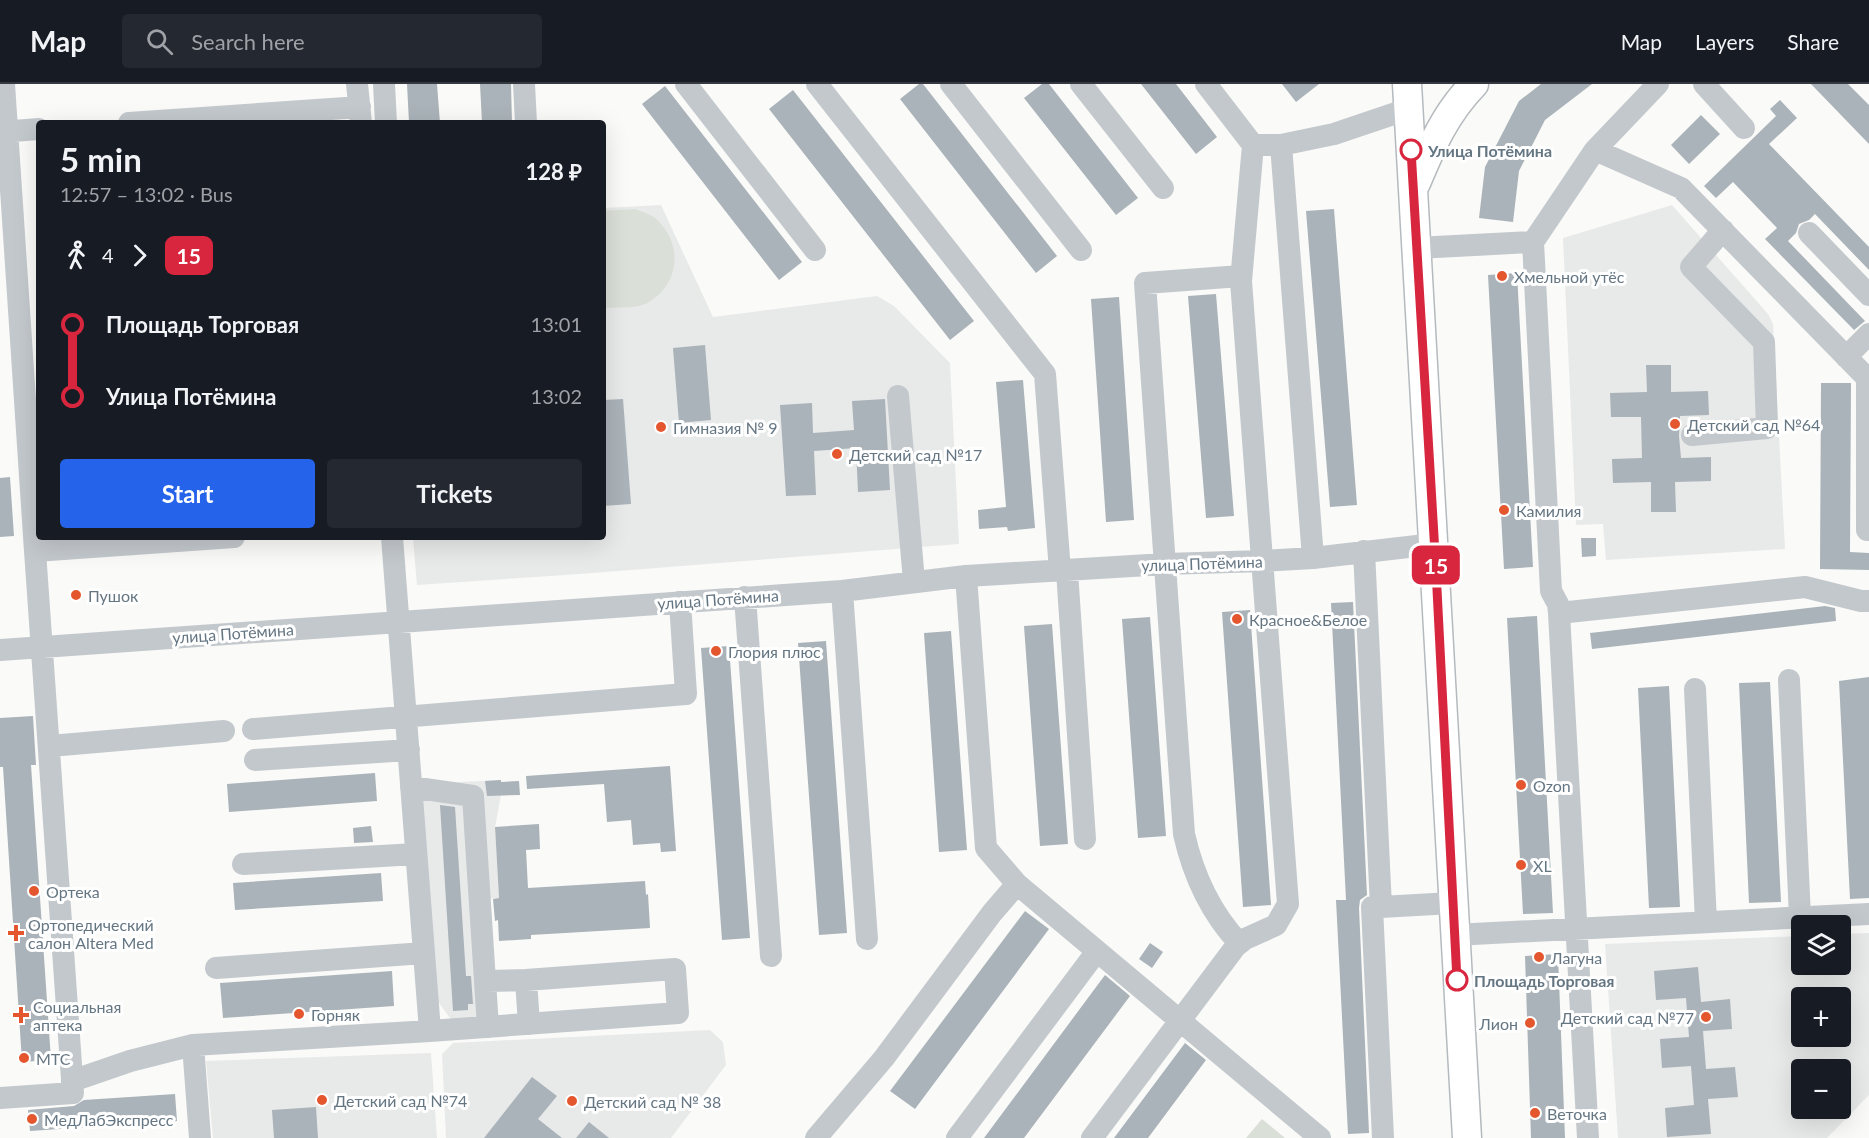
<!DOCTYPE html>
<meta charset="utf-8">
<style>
body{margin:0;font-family:Lato,sans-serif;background:#242831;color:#f1f3f6;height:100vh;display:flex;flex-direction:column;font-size:22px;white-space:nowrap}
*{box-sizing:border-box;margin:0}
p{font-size:20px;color:#9ea1a6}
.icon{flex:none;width:33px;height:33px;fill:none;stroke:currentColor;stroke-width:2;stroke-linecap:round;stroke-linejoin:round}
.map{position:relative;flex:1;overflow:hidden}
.sheet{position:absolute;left:36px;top:36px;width:570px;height:420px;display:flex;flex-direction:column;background:#171b24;border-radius:6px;box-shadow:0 6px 24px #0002}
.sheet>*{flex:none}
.badge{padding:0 12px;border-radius:9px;font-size:21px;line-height:39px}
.fabs{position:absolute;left:1791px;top:831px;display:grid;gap:12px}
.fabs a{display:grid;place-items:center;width:60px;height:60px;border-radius:6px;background:#171b24;box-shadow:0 6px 24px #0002;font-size:30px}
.map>.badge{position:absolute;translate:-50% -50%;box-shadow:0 0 0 3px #fff}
.legs{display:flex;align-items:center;gap:9px;height:66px;padding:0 24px;font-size:20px}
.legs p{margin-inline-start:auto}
.overview{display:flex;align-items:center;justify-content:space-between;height:102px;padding:0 24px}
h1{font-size:33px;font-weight:700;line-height:45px}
.button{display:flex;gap:12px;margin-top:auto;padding:12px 24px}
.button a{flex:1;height:69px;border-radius:6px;background:#2563eb;color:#fff;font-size:24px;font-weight:700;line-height:69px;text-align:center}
.button a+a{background:#242831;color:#f1f3f6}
ul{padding:0 24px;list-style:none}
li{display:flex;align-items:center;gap:21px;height:72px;font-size:22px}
li i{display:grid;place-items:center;width:9px;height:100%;margin:0 8px;background:currentColor}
li i::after{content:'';width:15px;height:15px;margin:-8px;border:4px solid;border-radius:50%;background:#171b24}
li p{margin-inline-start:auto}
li:first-child i{background:linear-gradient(#0000 50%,currentColor 0)}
li:last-child i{background:linear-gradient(currentColor 50%,#0000 0)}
header{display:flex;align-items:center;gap:36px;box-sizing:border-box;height:84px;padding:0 30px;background:#171b24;border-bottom:2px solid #363941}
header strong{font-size:28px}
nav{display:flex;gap:33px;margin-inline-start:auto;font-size:21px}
.search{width:420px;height:54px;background:#242831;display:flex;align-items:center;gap:15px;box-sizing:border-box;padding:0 21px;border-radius:6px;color:#9ea1a6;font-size:22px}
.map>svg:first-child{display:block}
.built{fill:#e8e9e9;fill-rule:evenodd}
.green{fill:#dadfd7}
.building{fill:#aab3b9}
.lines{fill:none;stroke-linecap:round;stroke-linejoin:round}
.major-casing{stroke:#b5babe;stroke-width:31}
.minor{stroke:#c3c8cc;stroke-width:22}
.major{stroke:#fff;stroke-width:28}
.line-1-casing{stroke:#fff;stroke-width:14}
.line-1{stroke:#d7263d;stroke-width:9}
.stop-1-dot{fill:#fff;stroke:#d7263d;stroke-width:3}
.poi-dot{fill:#e4572e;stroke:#fff;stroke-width:2}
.labels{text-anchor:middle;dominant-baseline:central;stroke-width:6;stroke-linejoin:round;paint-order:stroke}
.stop-label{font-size:16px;font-weight:bold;fill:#657683;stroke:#fff;text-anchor:start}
.poi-label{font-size:16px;fill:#657683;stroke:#fff;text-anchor:start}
.street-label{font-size:16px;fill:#657683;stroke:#fff}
</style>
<header>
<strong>Map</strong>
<div class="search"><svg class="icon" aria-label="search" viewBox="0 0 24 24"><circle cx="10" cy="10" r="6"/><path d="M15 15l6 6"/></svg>Search here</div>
<nav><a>Map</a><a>Layers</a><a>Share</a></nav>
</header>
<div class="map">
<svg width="1869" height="1054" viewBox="0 0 1869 1054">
<rect width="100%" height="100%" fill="#fafaf8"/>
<path class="built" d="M 661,121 L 713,233 L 877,212 L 894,222 L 950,279 L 959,460 L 580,490 L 417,501 L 413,453 L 603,453 L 603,124 Z
M 1672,121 L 1768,230 L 1773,240 L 1785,465 L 1606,476 L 1603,440 L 1576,441 L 1563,154 Z
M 501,696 L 501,711 L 495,743 L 499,814 L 487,815 L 492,933 L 452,937 L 432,909 L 417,700 Z
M 1869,849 L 1869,1011 L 1827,1054 L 1618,1054 L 1605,860 L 1801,852 L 1802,880 L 1840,880 L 1841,850 ZM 1802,914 L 1840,914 L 1840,952 L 1802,952 ZM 1802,986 L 1840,986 L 1840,1024 L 1802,1024 Z
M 710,946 L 723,958 L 726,981 L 671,1054 L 446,1054 L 442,970 L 453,959 Z
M 431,969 L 437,1054 L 213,1054 L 206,977 Z"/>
<path class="green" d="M 635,125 C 642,128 651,130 656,135 C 685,161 679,203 645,220 C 634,225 615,223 603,224 L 603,127 Z
M 1262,1035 L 1285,1054 L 1246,1054 Z"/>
<path class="building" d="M 407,0 L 437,0 L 440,39 L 409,39 Z
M 480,0 L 511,0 L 512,39 L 482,39 Z
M 919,0 L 923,0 L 1057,172 L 1036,189 L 900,15 Z
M 1042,0 L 1049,0 L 1138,114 L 1116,131 L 1024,14 Z
M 1141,0 L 1176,0 L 1217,53 L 1196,70 Z
M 1282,0 L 1319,0 L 1296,18 Z
M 1541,0 L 1592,0 L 1545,36 L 1519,87 L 1513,138 L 1479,134 L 1485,83 L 1519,17 Z
M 1811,0 L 1848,0 L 1869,21 L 1869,60 Z
M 665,2 L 802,178 L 779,196 L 642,20 Z
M 793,6 L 974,237 L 950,256 L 769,25 Z
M 1780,16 L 1797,34 L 1769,60 L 1869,163 L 1869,186 L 1815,130 L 1809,136 L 1799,140 L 1796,149 L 1788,157 L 1865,237 L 1854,246 L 1765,155 L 1777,144 L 1733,98 L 1716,114 L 1704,102 L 1776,32 L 1770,25 Z
M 1701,31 L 1720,50 L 1689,80 L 1671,61 Z
M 1334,125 L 1357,421 L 1330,423 L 1306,127 Z
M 1517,189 L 1533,483 L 1504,485 L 1488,191 Z
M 1216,210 L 1234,432 L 1206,434 L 1188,212 Z
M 1119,213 L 1134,436 L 1106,438 L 1091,215 Z
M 705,261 L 711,336 L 679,339 L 673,264 Z
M 1646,281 L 1671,281 L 1671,308 L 1708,307 L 1709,331 L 1680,332 L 1679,352 L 1681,374 L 1711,373 L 1711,397 L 1675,398 L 1676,428 L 1651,428 L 1651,398 L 1613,399 L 1612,375 L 1642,374 L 1641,333 L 1611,333 L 1610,309 L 1647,308 Z
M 1023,296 L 1035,444 L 1008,447 L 1007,443 L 979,445 L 978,426 L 1006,423 L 996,298 Z
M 1821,299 L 1851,299 L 1850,468 L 1869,469 L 1869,486 L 1820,485 Z
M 623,315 L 631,420 L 603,422 L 603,316 Z
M 885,315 L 890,406 L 858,408 L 856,364 L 814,367 L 816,411 L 786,412 L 780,321 L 812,319 L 813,349 L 854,346 L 852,317 Z
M 10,393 L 14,452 L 0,453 L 0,394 Z
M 1581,454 L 1596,454 L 1596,472 L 1582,473 Z
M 1353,518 L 1367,811 L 1360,816 L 1359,824 L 1369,1049 L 1348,1050 L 1336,816 L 1346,816 L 1331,519 Z
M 1825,522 L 1835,524 L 1836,537 L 1592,565 L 1590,549 Z
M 1250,526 L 1271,821 L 1243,823 L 1222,528 Z
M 1537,532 L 1553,829 L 1523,830 L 1507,534 Z
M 1150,533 L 1166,752 L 1138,754 L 1122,535 Z
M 1052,540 L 1068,760 L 1040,762 L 1024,542 Z
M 951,547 L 967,766 L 939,768 L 924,549 Z
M 826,557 L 847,849 L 819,851 L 798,559 Z
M 729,562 L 750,854 L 722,856 L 701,564 Z
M 1869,593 L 1869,814 L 1850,815 L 1839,597 Z
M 1770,598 L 1781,818 L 1749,819 L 1739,599 Z
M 1669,602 L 1680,823 L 1649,824 L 1638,604 Z
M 33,632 L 36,681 L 31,681 L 51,976 L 22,978 L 3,683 L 0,683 L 0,634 Z
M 670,682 L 676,767 L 661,768 L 660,759 L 633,761 L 631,736 L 607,738 L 604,700 L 527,705 L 526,692 Z
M 375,689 L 377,717 L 229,728 L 227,700 Z
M 501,696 L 501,698 L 519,697 L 520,711 L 487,712 L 485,697 Z
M 440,721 L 455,723 L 466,892 L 471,892 L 473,920 L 468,920 L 468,926 L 453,927 Z
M 539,740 L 540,765 L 526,766 L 528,804 L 645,797 L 646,811 L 648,810 L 650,844 L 531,851 L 531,855 L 499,857 L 498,836 L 495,837 L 493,815 L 499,814 L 495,743 Z
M 371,742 L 373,758 L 354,759 L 353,744 Z
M 381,789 L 383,817 L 235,826 L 233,799 Z
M 1025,827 L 1049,845 L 915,1025 L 890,1007 Z
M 1150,859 L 1163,868 L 1152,884 L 1139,875 Z
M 1558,870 L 1565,1054 L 1531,1054 L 1525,872 Z
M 1698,883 L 1701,918 L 1730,915 L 1732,945 L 1703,947 L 1706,985 L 1735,983 L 1738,1013 L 1708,1015 L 1711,1050 L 1667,1053 L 1665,1024 L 1694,1021 L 1691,982 L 1662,984 L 1660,955 L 1689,953 L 1686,914 L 1656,916 L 1654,887 Z
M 392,887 L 394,922 L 223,934 L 220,899 Z
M 1105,891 L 1130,912 L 1024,1054 L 984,1054 Z
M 1185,959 L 1206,976 L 1148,1054 L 1114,1054 Z
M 532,993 L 557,1012 L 538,1035 L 562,1054 L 484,1054 Z
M 175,1010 L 177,1037 L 30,1047 L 28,1026 L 74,1022 L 84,1016 Z
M 316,1023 L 318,1054 L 274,1054 L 272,1026 Z
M 589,1038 L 609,1054 L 576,1054 Z"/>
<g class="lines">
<g class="major-casing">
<path id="major" d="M 1407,0 L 1467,1054
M 1416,99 C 1432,61 1445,30 1474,0"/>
</g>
<path class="minor" d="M 4,0 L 35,467
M 357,0 L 361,39
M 384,0 L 386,39
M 524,0 L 526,39
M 686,0 L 815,166
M 817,0 L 1045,290 L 1060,487
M 951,0 L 1081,166
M 1081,0 L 1163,104
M 1206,0 L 1253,61
M 1704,0 L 1744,44
M 129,39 L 360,23
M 0,48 L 39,45
M 1595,66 L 1658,0
M 1809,149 L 1869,211
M 1416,164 L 1533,158
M 1846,273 L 1869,250
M 898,312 L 914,497
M 1692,351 L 1767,344 L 1764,258 L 1691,183 L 1723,146
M 392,453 L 430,947
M 1364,467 L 1381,823 L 1372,823 L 1383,1054
M 1313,474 L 1281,61 L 1334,50 L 1408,25
M 1067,487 L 1085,755
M 966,492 L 986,764 L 1017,800 L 1320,1054
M 842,507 L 867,855
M 745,513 L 771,872
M 1559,529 L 1805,503 L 1861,517 L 1869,517
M 0,566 L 842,507 L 966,492 L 1165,480 L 1263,477 L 1313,474 L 1434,460
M 1789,596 L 1800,833
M 1695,605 L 1706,838
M 253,645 L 686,610 L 680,518
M 50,662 L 224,647
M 255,676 L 409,666
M 411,703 L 473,712 L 488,943
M 243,780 L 416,770
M 1381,823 L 1452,819
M 1454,851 L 1869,830
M 1239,859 C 1211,829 1193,790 1184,750 L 1145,199 L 1241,192
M 216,884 L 424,869
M 486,897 L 526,896 L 529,940
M 193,961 L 200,1054
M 72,997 L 130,977 L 193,961 L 430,947 L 678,929 L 675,885 L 526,896
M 0,1014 L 73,1009 L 35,467 L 234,453
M 816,1054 L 884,974 L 992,829 L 1017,800
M 957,1054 L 1097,867
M 1092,1054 L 1236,862 L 1245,855 L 1276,841 L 1288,820 L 1241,197 L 1253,61 L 1281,61
M 1588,1054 L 1559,529 L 1558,520 L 1551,507 L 1533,158 L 1595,66 L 1681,104 L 1867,294 L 1867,446 L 1869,446"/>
<use href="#major" class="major"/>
</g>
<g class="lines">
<g class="line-1-casing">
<path id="line-1" d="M 1411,66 L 1436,486 L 1457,896"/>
</g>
<use href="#line-1" class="line-1"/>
</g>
<g class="stop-1-dot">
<circle cx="1411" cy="66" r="10"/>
<circle cx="1457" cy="896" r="10"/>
</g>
<g class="poi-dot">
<circle cx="1502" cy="192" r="6"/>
<circle cx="1675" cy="340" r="6"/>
<circle cx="661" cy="343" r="6"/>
<circle cx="837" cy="370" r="6"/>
<circle cx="1504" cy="426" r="6"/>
<circle cx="76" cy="511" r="6"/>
<circle cx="1237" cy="535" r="6"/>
<circle cx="716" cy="567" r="6"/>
<circle cx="1521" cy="701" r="6"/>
<circle cx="1521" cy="781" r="6"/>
<circle cx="34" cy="807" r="6"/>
<path d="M13 840h6v6h6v6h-6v6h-6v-6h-6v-6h6z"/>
<circle cx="1539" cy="873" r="6"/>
<circle cx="299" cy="930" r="6"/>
<path d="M18 922h6v6h6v6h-6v6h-6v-6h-6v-6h6z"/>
<circle cx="1706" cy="933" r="6"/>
<circle cx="1530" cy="939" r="6"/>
<circle cx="24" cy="974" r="6"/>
<circle cx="322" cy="1016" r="6"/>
<circle cx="572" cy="1017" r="6"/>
<circle cx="1535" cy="1029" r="6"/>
<circle cx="32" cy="1035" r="6"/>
</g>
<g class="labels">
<g class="stop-label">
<text x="1428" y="66">Улица Потёмина</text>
<text x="1474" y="896">Площадь Торговая</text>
</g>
<g class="poi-label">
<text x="1514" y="192">Хмельной утёс</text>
<text x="1687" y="340">Детский сад №64</text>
<text x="673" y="343">Гимназия № 9</text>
<text x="849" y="370">Детский сад №17</text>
<text x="1516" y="426">Камилия</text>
<text x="88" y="511">Пушок</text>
<text x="1249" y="535">Красное&amp;Белое</text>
<text x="728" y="567">Глория плюс</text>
<text x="1533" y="701">Ozon</text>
<text x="1533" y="781">XL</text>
<text x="46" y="807">Ортека</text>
<text x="28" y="840">Ортопедический<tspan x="28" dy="18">салон Altera Med</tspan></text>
<text x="1551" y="873">Лагуна</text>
<text x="33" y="922">Социальная<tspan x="33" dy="18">аптека</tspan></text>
<text x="311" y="930">Горняк</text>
<text x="1694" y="933" text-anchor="end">Детский сад №77</text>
<text x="1518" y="939" text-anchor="end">Лион</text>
<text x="36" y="974">МТС</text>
<text x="334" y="1016">Детский сад №74</text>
<text x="584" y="1017">Детский сад № 38</text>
<text x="1547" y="1029">Веточка</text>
<text x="44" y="1035">МедЛабЭкспресс</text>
</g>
<g class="street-label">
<text transform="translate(1202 479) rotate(-2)">улица Потёмина</text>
<text transform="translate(718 515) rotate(-4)">улица Потёмина</text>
<text transform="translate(233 549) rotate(-4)">улица Потёмина</text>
</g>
</g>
</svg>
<div class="fabs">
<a><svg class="icon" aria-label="layers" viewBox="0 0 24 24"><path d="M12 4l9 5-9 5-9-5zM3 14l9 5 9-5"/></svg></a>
<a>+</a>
<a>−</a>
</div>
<b class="badge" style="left:1436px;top:481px;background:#d7263d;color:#fff">15</b>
<section class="sheet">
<div class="overview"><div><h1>5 min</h1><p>12:57 – 13:02 · Bus</p></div><b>128 ₽</b></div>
<div class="legs"><svg class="icon" aria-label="walk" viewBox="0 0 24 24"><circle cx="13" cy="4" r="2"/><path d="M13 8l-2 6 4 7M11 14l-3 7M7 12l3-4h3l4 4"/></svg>4<svg class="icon" aria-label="forward" viewBox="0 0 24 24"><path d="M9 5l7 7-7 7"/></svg><b class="badge" style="background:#d7263d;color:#fff">15</b></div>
<ul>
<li><i style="color:#d7263d"></i><b>Площадь Торговая</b><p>13:01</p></li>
<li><i style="color:#d7263d"></i><b>Улица Потёмина</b><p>13:02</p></li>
</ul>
<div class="button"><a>Start</a><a>Tickets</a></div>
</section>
</div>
